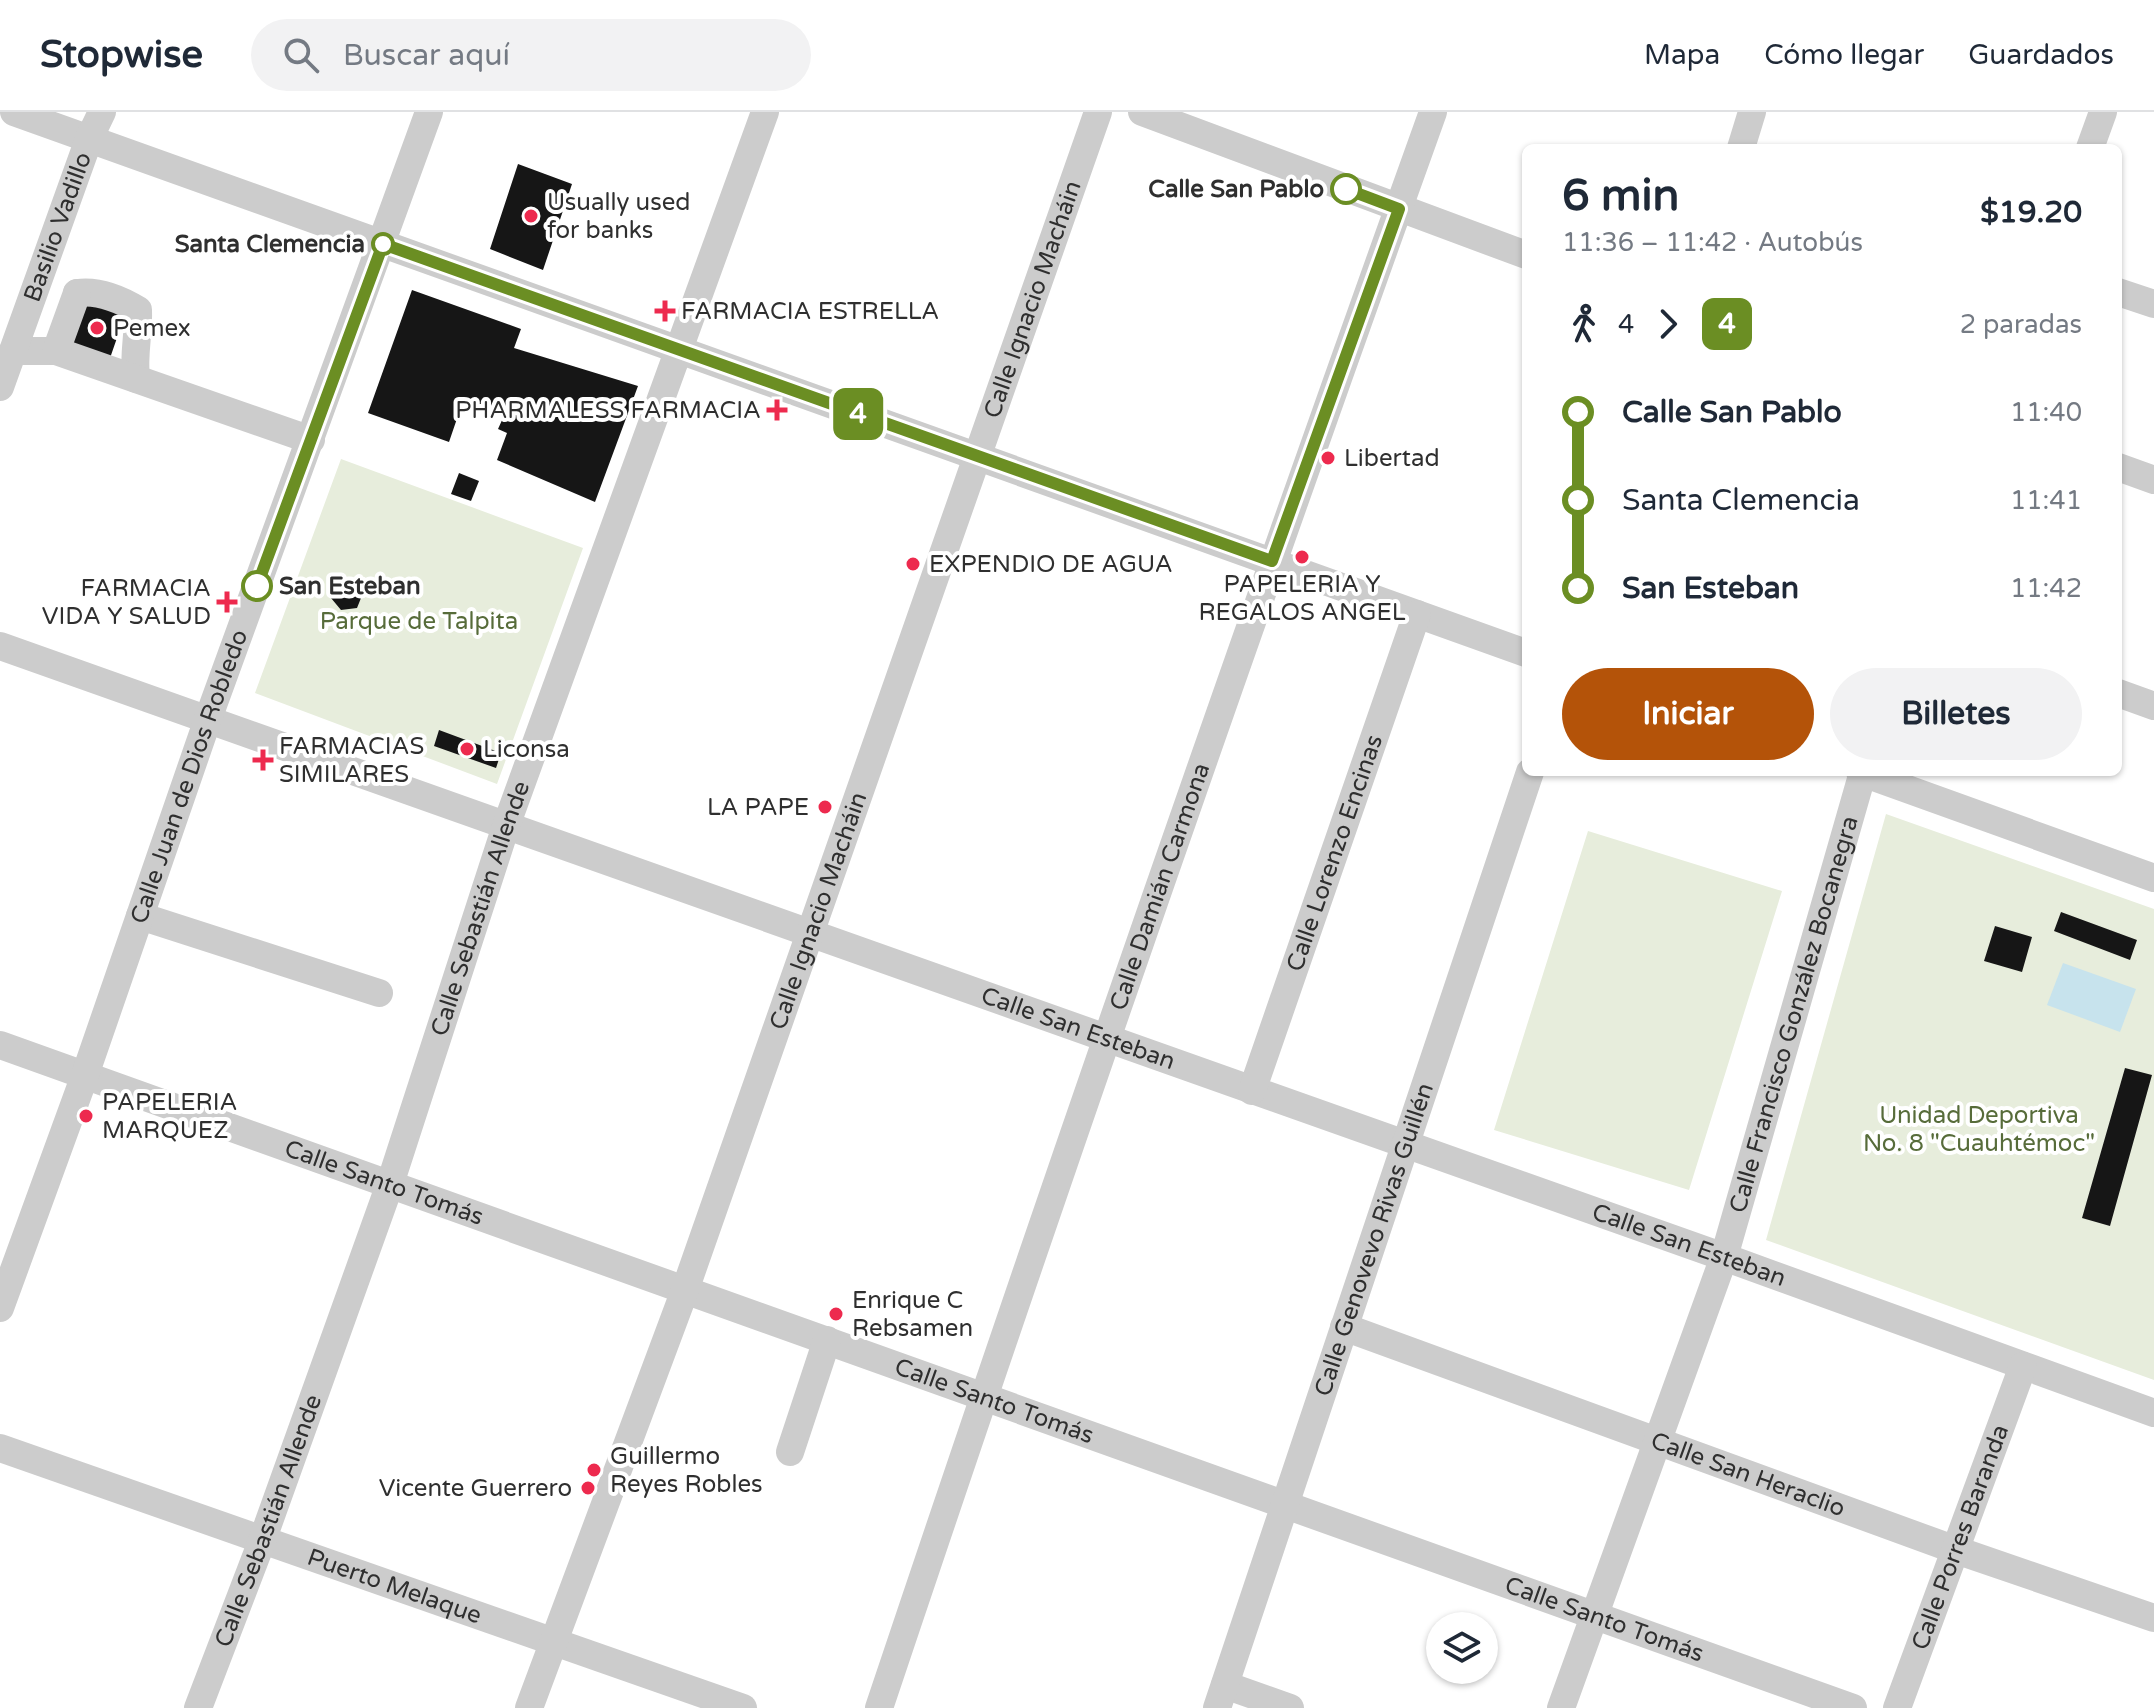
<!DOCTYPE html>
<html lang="es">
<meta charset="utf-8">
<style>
body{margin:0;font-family:"Varela Round",sans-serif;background:#f2f2f3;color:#1f2937;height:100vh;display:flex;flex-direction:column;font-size:30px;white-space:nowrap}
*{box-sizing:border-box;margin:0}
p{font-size:26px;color:#747a83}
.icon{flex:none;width:44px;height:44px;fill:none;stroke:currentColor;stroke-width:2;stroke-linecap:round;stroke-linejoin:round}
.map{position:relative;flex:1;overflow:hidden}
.side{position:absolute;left:1522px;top:32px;width:600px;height:632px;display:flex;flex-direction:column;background:#fff;border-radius:12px;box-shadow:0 2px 6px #0004}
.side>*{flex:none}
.badge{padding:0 16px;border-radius:12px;font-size:28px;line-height:52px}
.controls{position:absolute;left:1426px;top:1500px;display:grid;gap:16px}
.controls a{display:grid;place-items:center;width:72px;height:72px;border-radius:50%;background:#fff;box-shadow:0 2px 6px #0004;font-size:40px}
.map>.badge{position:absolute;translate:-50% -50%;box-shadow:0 0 0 4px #fff}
.legs{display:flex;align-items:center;gap:12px;height:88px;padding:0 40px;font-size:26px}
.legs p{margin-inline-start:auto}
.overview{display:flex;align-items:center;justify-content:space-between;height:136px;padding:0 40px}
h1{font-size:44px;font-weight:700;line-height:60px}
.action{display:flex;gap:16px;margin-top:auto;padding:16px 40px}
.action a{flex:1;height:92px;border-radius:48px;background:#b45309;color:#fff;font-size:32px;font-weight:700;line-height:92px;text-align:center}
.action a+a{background:#f2f2f3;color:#1f2937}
ul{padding:0 40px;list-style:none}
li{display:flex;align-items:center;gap:28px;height:88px;font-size:30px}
li i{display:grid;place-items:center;width:12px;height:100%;margin:0 10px;background:currentColor}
li i::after{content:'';width:20px;height:20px;margin:-10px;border:6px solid;border-radius:50%;background:#fff}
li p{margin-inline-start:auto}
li:first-child i{background:linear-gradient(#0000 50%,currentColor 0)}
li:last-child i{background:linear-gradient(currentColor 50%,#0000 0)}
header{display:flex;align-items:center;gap:48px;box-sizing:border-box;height:112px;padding:0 40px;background:#fff;border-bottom:2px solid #e0e1e3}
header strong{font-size:38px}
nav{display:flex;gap:44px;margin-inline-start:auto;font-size:28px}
.search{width:560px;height:72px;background:#f2f2f3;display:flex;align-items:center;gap:20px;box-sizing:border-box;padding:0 28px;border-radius:44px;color:#747a83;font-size:30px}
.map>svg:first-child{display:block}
.green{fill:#e7eddc}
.water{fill:#c7e3ed}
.building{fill:#161616}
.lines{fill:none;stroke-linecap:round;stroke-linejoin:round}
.minor{stroke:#ccc;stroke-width:28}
.line-1-casing{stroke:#fff;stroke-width:18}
.line-1{stroke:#6b8e23;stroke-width:12}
.stop-1-dot{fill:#fff;stroke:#6b8e23;stroke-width:4}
.poi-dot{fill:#ed2a4e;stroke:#fff;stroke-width:3}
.labels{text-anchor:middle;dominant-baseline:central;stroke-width:8;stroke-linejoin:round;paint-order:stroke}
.stop-label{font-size:24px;font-weight:bold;fill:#2f2f2f;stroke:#fff;text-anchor:end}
.poi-label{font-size:24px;fill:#2f2f2f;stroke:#fff;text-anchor:start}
.street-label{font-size:24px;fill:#2f2f2f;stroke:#fff}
.park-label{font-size:24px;fill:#576c3a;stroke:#fff}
</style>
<header>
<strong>Stopwise</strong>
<div class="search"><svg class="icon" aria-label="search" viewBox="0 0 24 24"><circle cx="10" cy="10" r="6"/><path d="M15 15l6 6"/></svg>Buscar aquí</div>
<nav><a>Mapa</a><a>Cómo llegar</a><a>Guardados</a></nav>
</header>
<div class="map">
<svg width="2154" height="1596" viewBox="0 0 2154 1596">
<rect width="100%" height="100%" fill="#fff"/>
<path class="green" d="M 341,347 L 583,436 L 497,672 L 255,581 Z
M 1886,702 L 2154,797 L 2154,1268 L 1766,1128 Z
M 1588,719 L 1782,779 L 1689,1078 L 1494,1018 Z"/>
<path class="water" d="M 2063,851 L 2136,877 L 2120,920 L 2047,893 Z"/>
<path class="building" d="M 518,52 L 572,72 L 543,158 L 490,137 Z
M 412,178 L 521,217 L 514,236 L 638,274 L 595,390 L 497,348 L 507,321 L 498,317 L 503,306 L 462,292 L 449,330 L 368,301 Z
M 84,182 L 127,197 L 109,249 L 66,234 Z
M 459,361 L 479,369 L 471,389 L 451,382 Z
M 353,469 L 363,481 L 357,496 L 341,498 L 331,486 L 336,471 Z
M 439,618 L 501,641 L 496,656 L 434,634 Z
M 2061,800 L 2137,828 L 2130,848 L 2054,819 Z
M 1995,814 L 2032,825 L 2022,860 L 1984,849 Z
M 2125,956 L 2152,963 L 2110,1114 L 2082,1106 Z"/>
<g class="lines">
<g class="minor">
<path d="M 14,0 L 1526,541"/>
<path d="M 1142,0 L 1526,143"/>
<path d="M 1741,36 L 1752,0"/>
<path d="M 2090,36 L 2103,0"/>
<path d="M 2118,180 L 2154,192"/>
<path d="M 77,181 C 98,178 120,187 138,198 C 139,221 133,243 136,267"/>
<path d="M 13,239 L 56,239 L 311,328"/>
<path d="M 56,239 L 77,181"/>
<path id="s1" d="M 0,275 L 89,27 L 102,0"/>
<path d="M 2118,355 L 2154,368"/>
<path id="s2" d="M 0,534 L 1724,1145 L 2154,1301"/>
<path d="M 2118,581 L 2154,594"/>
<path d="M 1860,660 L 2154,766"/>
<path d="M 140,804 L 379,881"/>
<path id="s3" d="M 0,933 L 1853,1596"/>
<path id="s4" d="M 1252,979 L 1417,502"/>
<path id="s5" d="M 0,1196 L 85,963 L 208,607 L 429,0"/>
<path id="s6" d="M 1344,1215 L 1956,1438 L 2154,1506"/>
<path id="s7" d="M 0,1336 L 743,1596"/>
<path d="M 790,1340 L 827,1228"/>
<path d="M 1225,1573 L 1290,1596"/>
<path id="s8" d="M 198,1596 L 262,1429 L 390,1072 L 506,714 L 765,0"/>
<path id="s9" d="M 529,1596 L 685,1178 L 1098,0"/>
<path id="s10" d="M 879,1596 C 1058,1062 1243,530 1433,0"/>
<path id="s11" d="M 1217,1596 L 1530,660"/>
<path id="s12" d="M 1561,1596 L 1724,1145 L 1863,660"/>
<path id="s13" d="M 1897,1596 L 2023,1254"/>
</g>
</g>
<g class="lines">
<g class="line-1-casing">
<path id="line-1" d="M 257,474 L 383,132 L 1272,449 L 1399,97 L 1346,77"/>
</g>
<use href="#line-1" class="line-1"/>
</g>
<g class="stop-1-dot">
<circle cx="1346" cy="77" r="14"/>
<circle cx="383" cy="132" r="10"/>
<circle cx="257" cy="474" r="14"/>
</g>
<g class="poi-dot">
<circle cx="531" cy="104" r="8"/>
<path d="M661 187h8v8h8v8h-8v8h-8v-8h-8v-8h8z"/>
<circle cx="97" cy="216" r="8"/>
<path d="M773 286h8v8h8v8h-8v8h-8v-8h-8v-8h8z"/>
<circle cx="1328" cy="346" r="8"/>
<circle cx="1302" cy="445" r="8"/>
<circle cx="913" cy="452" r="8"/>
<path d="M223 478h8v8h8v8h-8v8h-8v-8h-8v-8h8z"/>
<circle cx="467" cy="637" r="8"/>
<path d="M259 636h8v8h8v8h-8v8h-8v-8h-8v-8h8z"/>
<circle cx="825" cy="695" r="8"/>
<circle cx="86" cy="1004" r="8"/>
<circle cx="836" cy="1202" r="8"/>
<circle cx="594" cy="1358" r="8"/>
<circle cx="588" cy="1376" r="8"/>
</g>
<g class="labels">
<g class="stop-label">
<text x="1324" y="77">Calle San Pablo</text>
<text x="365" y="132">Santa Clemencia</text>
<text x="279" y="474" text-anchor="start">San Esteban</text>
</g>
<g class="poi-label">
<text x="547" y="90">Usually used<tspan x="547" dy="28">for banks</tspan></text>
<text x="681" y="199">FARMACIA ESTRELLA</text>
<text x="113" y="216">Pemex</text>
<text x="761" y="298" text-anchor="end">PHARMALESS FARMACIA</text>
<text x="1344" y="346">Libertad</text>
<text x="929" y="452">EXPENDIO DE AGUA</text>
<text x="1302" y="472" text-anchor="middle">PAPELERIA Y<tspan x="1302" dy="28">REGALOS ANGEL</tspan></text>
<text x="211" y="476" text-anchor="end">FARMACIA<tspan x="211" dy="28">VIDA Y SALUD</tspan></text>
<text x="279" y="634">FARMACIAS<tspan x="279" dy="28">SIMILARES</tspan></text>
<text x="483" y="637">Liconsa</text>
<text x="809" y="695" text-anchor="end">LA PAPE</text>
<text x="102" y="990">PAPELERIA<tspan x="102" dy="28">MARQUEZ</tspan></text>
<text x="852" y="1188">Enrique C<tspan x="852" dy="28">Rebsamen</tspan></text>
<text x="610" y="1344">Guillermo<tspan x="610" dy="28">Reyes Robles</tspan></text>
<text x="572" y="1376" text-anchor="end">Vicente Guerrero</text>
</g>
<g class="street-label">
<text stroke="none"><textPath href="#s1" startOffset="170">Basilio Vadillo</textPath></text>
<text stroke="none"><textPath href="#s9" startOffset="1496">Calle Ignacio Macháin</textPath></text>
<text stroke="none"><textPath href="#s5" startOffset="564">Calle Juan de Dios Robledo</textPath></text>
<text stroke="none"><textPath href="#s4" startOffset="252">Calle Lorenzo Encinas</textPath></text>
<text stroke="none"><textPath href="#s10" startOffset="868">Calle Damián Carmona</textPath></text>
<text stroke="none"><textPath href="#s8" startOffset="848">Calle Sebastián Allende</textPath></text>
<text stroke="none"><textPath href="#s9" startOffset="848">Calle Ignacio Macháin</textPath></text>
<text stroke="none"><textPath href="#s12" startOffset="732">Calle Francisco González Bocanegra</textPath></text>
<text stroke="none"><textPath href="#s2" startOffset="1144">Calle San Esteban</textPath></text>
<text stroke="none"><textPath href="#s3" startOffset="408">Calle Santo Tomás</textPath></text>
<text stroke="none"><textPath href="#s11" startOffset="494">Calle Genovevo Rivas Guillén</textPath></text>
<text stroke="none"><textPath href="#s2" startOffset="1792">Calle San Esteban</textPath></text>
<text stroke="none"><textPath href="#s3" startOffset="1056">Calle Santo Tomás</textPath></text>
<text stroke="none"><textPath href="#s6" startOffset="430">Calle San Heraclio</textPath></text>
<text stroke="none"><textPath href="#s8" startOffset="200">Calle Sebastián Allende</textPath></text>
<text stroke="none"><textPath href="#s13" startOffset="182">Calle Porres Baranda</textPath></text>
<text stroke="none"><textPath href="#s7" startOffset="418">Puerto Melaque</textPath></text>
<text stroke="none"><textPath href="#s3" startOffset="1704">Calle Santo Tomás</textPath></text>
</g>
<g class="park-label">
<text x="419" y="509">Parque de Talpita</text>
<text x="1979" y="1003">Unidad Deportiva<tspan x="1979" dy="28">No. 8 "Cuauhtémoc"</tspan></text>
</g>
</g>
</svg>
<div class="controls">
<a><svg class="icon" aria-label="layers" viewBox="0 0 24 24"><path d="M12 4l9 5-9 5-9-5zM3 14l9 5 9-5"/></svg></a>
</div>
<b class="badge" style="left:858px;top:302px;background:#6b8e23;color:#fff">4</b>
<section class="side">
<div class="overview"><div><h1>6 min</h1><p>11:36 – 11:42 · Autobús</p></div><b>$19.20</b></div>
<div class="legs"><svg class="icon" aria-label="walk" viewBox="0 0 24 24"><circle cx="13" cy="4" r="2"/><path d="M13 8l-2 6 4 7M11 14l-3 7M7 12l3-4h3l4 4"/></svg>4<svg class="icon" aria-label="forward" viewBox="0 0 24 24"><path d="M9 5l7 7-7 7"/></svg><b class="badge" style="background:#6b8e23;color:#fff">4</b><p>2 paradas</p></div>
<ul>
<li><i style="color:#6b8e23"></i><b>Calle San Pablo</b><p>11:40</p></li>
<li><i style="color:#6b8e23"></i><span>Santa Clemencia</span><p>11:41</p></li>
<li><i style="color:#6b8e23"></i><b>San Esteban</b><p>11:42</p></li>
</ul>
<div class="action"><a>Iniciar</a><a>Billetes</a></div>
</section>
</div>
